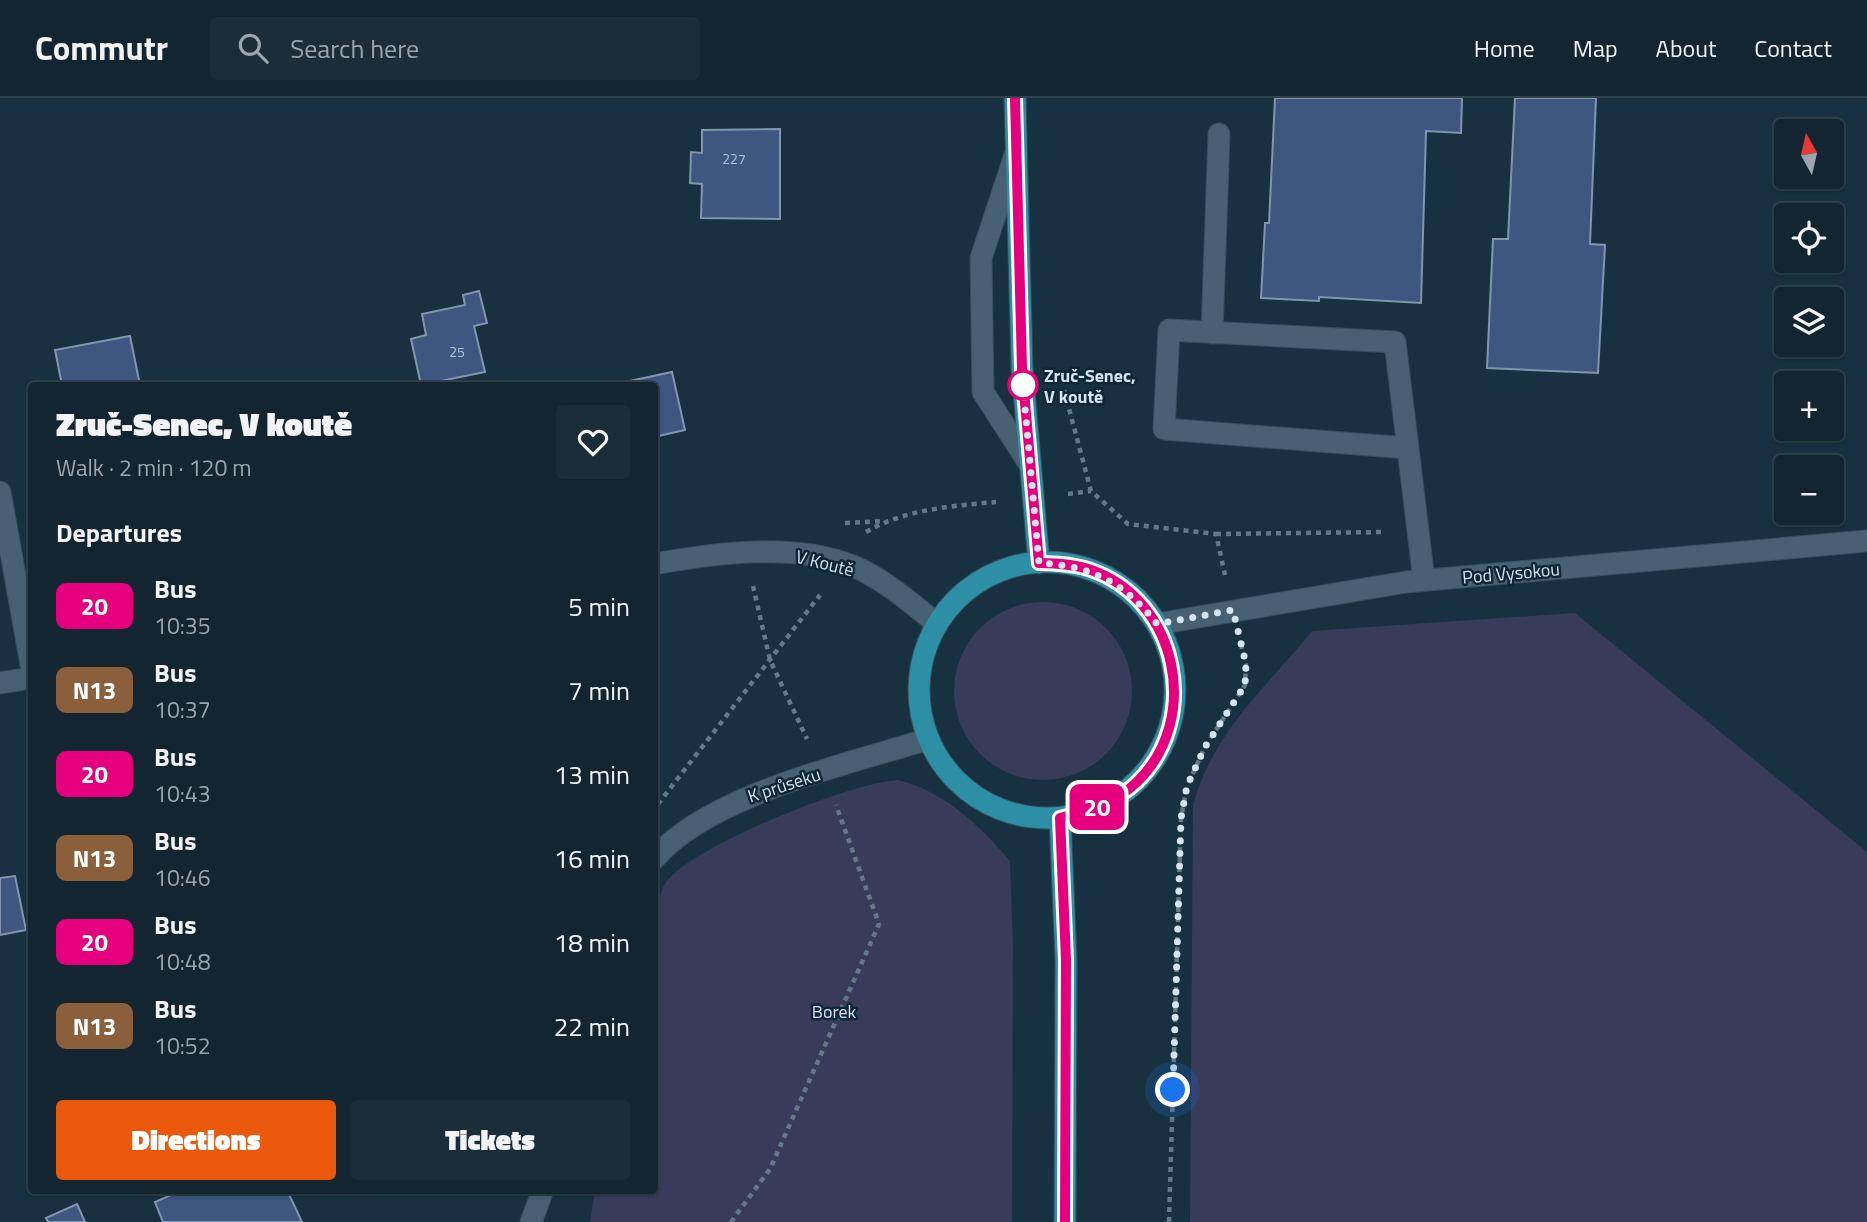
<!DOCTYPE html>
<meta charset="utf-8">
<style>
body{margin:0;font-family:"Titillium Web",sans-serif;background:#1b2d38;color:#f1f3f6;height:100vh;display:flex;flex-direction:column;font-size:26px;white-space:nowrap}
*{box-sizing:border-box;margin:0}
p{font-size:23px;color:#9ca5ab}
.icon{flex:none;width:38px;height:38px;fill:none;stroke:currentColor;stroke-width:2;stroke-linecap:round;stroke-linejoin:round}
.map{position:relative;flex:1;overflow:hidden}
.details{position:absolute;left:28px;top:284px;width:630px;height:812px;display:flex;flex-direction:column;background:#122530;border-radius:7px;box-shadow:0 2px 5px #0004,0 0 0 2px #31424c}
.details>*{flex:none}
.badge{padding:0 14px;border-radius:10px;font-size:24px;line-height:46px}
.needle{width:46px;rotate:352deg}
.fabs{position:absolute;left:1774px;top:21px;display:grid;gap:14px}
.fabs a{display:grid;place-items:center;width:70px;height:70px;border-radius:7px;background:#122530;box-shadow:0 2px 5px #0004,0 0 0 2px #31424c;font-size:35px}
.you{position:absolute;width:35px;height:35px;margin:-18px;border:5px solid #fff;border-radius:50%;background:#1a73e8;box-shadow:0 0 0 10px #1a73e833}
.map>.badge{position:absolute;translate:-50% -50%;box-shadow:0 0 0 4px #fff}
h2{padding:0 28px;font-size:26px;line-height:63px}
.round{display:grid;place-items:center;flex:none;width:74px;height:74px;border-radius:7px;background:#1b2d38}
.overview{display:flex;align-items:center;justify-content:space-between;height:119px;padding:0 28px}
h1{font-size:33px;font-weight:800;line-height:52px}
.cta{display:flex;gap:14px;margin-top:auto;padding:14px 28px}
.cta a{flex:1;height:80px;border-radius:7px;background:#ea580c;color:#fff;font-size:28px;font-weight:800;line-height:80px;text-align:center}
.cta a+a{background:#1b2d38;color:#f1f3f6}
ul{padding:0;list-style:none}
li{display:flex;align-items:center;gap:21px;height:84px;padding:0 28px}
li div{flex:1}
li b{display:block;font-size:26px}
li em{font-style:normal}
li .badge{min-width:77px;font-weight:700;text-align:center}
header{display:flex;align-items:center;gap:42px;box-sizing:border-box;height:98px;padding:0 35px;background:#122530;border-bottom:2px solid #31424c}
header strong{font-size:33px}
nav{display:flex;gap:38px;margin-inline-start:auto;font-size:24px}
.search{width:490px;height:63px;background:#1b2d38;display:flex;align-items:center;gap:18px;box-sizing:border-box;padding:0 24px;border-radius:7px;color:#9ca5ab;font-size:26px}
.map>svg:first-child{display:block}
.green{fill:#393b5b}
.building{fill:#3d5781;stroke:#8494ad;stroke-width:2}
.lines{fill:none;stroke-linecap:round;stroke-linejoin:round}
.minor-casing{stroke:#384e5b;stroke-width:23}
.major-casing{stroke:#384e5b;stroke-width:23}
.path{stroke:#647986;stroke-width:4.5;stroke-dasharray:5 5;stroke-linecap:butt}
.minor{stroke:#476172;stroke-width:21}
.major{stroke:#2d8fa6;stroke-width:21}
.line-casing{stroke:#fff;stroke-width:16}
.line{stroke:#e6007e;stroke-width:10}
.walk{stroke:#d5e4ee;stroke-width:7;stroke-dasharray:0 12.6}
.stop-dot{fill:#fff;stroke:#e6007e;stroke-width:3.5}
.labels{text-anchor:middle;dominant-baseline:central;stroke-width:5;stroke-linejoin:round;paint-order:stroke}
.number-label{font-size:14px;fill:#afc1d3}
.stop-label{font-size:18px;font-weight:bold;fill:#d5e4ee;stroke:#0e2736;text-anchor:start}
.street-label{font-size:18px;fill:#d5e4ee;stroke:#0e2736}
.park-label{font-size:18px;fill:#dbdefc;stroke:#0e2736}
</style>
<header>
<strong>Commutr</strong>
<div class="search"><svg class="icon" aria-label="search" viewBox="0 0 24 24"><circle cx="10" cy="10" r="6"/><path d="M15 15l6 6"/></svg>Search here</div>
<nav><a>Home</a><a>Map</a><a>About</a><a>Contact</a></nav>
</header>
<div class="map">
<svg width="1867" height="1124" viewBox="0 0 1867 1124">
<rect width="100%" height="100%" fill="#183140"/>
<path class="green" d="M954 593a89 89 0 1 1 178 0a89 89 0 1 1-178 0Z
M 1575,515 L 1867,754 L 1867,1124 L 1190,1124 L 1193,707 C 1214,632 1265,591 1312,533 Z
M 898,682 C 942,692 981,728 1010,763 L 1013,849 L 1012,1124 L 590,1124 L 595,1092 L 654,1092 L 654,819 C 658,809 660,791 667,783 C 695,747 852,684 898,682 Z"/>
<path class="building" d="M 1275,0 L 1462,0 L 1461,35 L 1426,33 L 1421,205 L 1319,199 L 1319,203 L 1261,200 L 1265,125 L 1269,125 Z
M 1515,0 L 1596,0 L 1590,146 L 1605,147 L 1598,275 L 1487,270 L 1493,141 L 1508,141 Z
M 780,31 L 780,121 L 701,120 L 702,86 L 690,85 L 691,54 L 702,55 L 702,32 Z
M 479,193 L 487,225 L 474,228 L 485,274 L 421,287 L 411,241 L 426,237 L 422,216 L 465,207 L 463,197 Z
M 130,238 L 140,287 L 62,287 L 55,252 Z
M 672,274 L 685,332 L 654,339 L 654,287 L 611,287 Z
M 15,778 L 26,832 L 0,837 L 0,780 Z
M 182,1092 L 287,1092 L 302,1124 L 163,1124 L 155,1104 Z
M 77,1106 L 85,1124 L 48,1124 L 46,1120 Z"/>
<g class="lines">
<g class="minor-casing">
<path id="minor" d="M 1015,57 L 981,160 L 983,294 L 1030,367
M 1212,235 L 1219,36
M 1408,350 L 1164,331 L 1169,232 L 1395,244 C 1405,323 1414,403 1424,482
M 0,394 L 32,572
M 654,466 C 715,455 794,444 853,468 C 884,481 911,505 937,526
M 1157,526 L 1406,484 L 1867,443
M 0,585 L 32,580
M 654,761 C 708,697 849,666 928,641
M 531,1124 L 543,1092"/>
</g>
<g class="major-casing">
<path id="major" d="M 1015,0 L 1022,270 L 1039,465
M919 592a128 128 0 1 1 256 0a128 128 0 1 1-256 0Z
M 1060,720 L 1066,862 L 1065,1124"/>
</g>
<path class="path" d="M 1064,292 L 1091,393 L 1128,426 L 1216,436 L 1225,477
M 1068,396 L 1091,393
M 845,425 L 884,423
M 866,434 C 905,411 953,408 996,404
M 1216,436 L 1383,434
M 753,488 L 770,562 L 807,641
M 658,706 L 820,497
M 731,1124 L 770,1071 L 879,826 L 836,707
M 1169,1124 L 1181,720 L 1187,688 L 1205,649 L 1245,587 L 1246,566 L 1241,547"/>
<use href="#minor" class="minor"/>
<use href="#major" class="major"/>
</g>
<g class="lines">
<g class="line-casing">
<path id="line" d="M 1015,0 L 1022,270 L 1039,465 C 1057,465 1074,466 1091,472 C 1178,502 1202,621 1137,684 C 1115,705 1088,713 1060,720 L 1066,862 L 1065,1124"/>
</g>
<use href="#line" class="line"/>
<path class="walk" d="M 1023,287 L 1039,465 C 1090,467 1125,485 1157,526 L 1233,512 L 1246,566 L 1245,587 L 1205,649 L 1187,688 L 1181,720 L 1173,992"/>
</g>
<circle class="stop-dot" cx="1023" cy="287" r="14"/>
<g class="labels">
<g class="number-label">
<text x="734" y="60">227</text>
<text x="457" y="253">25</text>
</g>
<g class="stop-label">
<text x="1044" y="277">Zruč-Senec,<tspan x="1044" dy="21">V koutě</tspan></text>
</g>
<g class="street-label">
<text transform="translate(825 465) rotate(14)">V Koutě</text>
<text transform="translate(1511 475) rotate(-5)">Pod Vysokou</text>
<text transform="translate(784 687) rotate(-18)">K průseku</text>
</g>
<g class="park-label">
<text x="834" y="913">Borek</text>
</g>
</g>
</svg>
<div class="fabs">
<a><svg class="needle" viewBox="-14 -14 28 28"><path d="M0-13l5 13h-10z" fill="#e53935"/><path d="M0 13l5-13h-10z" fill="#9ca5ab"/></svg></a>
<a><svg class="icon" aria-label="locate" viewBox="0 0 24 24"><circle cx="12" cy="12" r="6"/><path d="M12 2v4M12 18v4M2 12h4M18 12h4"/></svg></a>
<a><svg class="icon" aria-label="layers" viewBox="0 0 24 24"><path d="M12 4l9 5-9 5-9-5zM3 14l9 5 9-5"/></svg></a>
<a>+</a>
<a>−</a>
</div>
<div class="you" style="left:1173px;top:992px"></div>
<b class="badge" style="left:1097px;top:709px;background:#e6007e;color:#fff">20</b>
<section class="details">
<div class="overview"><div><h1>Zruč-Senec, V koutě</h1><p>Walk · 2 min · 120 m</p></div><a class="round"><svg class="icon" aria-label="heart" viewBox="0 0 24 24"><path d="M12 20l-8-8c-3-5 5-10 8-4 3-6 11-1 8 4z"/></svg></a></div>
<h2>Departures</h2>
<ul>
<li><span class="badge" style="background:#e6007e;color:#fff">20</span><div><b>Bus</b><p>10:35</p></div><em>5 min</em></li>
<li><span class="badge" style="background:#8b5e3c;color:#fff">N13</span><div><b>Bus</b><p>10:37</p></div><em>7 min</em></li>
<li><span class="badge" style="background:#e6007e;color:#fff">20</span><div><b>Bus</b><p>10:43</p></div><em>13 min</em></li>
<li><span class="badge" style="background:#8b5e3c;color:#fff">N13</span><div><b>Bus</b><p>10:46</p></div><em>16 min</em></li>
<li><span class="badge" style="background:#e6007e;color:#fff">20</span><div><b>Bus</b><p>10:48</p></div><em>18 min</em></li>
<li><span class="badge" style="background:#8b5e3c;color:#fff">N13</span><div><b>Bus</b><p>10:52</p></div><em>22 min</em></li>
</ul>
<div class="cta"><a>Directions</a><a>Tickets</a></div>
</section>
</div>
